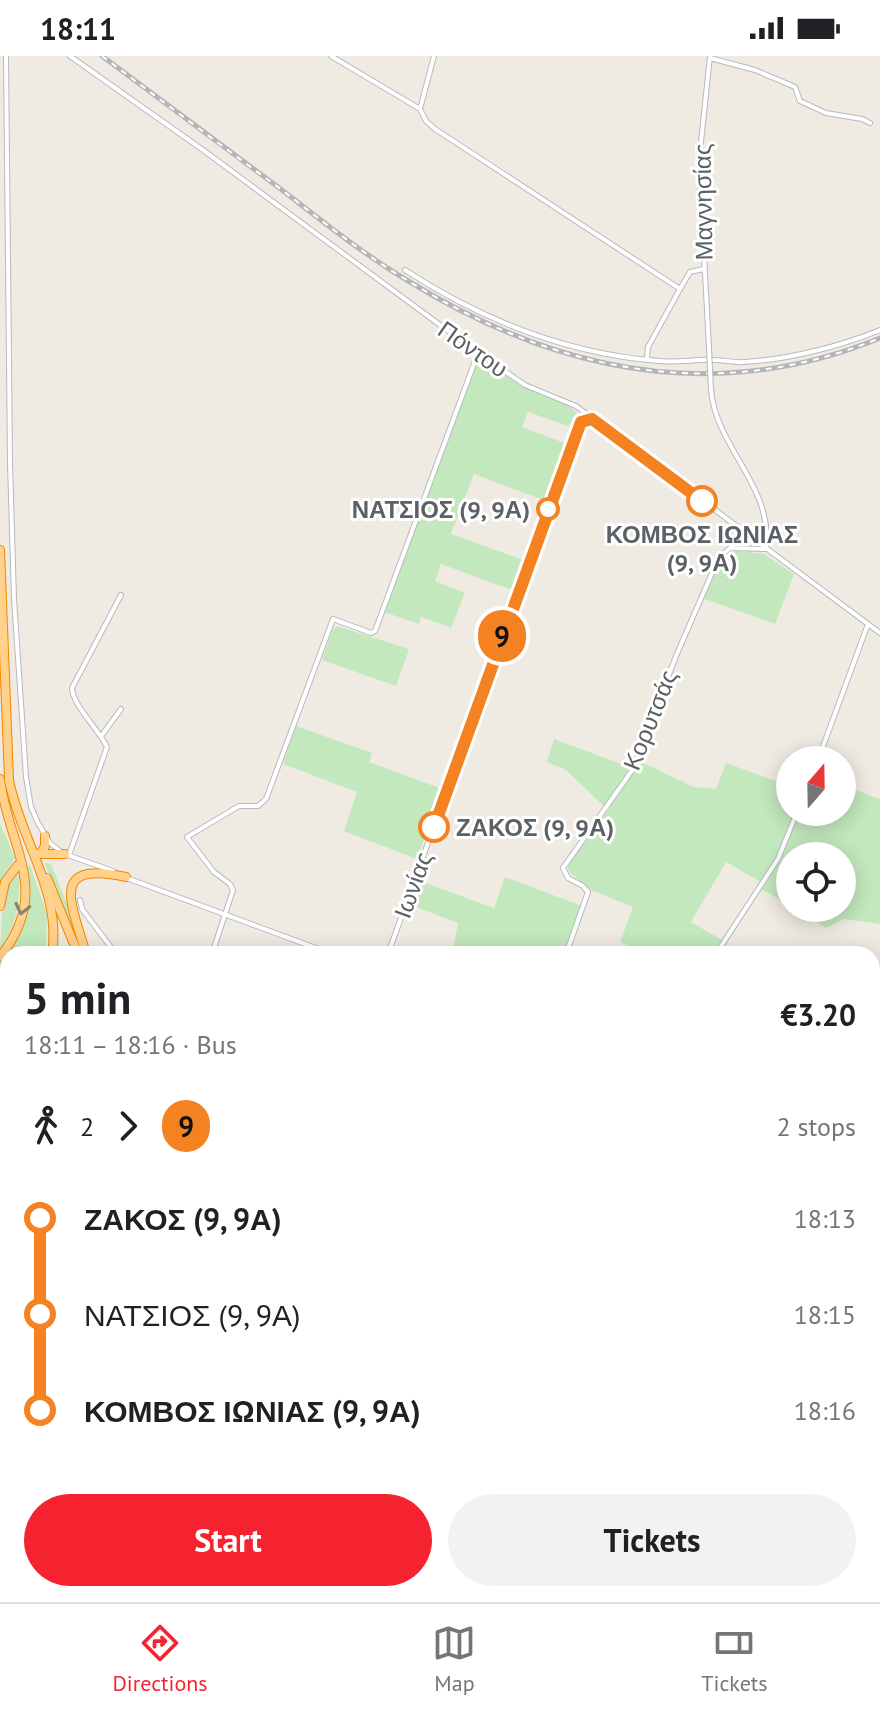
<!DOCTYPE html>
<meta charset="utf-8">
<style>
body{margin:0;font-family:"PT Sans",sans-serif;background:#f2f2f2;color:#202124;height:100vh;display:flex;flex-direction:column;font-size:30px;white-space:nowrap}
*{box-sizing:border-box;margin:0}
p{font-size:26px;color:#757577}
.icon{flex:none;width:44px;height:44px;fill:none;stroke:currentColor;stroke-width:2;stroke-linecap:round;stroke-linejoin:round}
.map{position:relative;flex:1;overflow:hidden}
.side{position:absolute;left:0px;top:890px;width:880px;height:656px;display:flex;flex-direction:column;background:#fff;border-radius:24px 24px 0 0;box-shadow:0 4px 20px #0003}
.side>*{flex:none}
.badge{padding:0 16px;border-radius:26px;font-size:28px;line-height:52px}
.needle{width:52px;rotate:20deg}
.tools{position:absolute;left:776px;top:690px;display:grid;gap:16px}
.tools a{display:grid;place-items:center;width:80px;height:80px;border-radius:50%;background:#fff;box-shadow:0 4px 20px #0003;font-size:40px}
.map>.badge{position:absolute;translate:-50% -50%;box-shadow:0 0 0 4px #fff}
.legs{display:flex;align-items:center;gap:12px;height:88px;padding:0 24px;font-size:26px}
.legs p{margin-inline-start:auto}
.summary{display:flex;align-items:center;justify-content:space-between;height:136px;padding:0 24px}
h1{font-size:44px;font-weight:700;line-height:60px}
.action{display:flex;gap:16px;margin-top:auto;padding:16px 24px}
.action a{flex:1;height:92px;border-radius:48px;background:#f5232f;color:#fff;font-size:32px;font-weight:700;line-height:92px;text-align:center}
.action a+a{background:#f2f2f2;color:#202124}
ul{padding:0 24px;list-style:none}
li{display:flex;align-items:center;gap:28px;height:96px;font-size:30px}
li i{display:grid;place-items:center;width:12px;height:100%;margin:0 10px;background:currentColor}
li i::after{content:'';width:20px;height:20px;margin:-10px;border:6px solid;border-radius:50%;background:#fff}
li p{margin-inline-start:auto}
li:first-child i{background:linear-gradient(#0000 50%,currentColor 0)}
li:last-child i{background:linear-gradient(currentColor 50%,#0000 0)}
.status{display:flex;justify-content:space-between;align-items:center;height:56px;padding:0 40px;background:#fff;direction:ltr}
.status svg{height:22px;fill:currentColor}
.tabs{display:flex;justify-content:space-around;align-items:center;height:112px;border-top:2px solid #e0e0e0;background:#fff;font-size:22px;color:#757577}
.tabs a{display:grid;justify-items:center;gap:4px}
.tabs .current{color:#f5232f}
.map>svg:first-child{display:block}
.green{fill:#c3e8bd}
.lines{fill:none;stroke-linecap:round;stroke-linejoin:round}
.stream{stroke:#a3e4ff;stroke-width:2}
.minor-casing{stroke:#b6babe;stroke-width:6}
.tertiary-casing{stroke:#b6babe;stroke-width:6}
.motorway-casing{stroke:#f28500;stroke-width:10}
.minor{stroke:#fff;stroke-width:4}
.tertiary{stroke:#fff;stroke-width:4}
.motorway{stroke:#ffd18a;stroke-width:8}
.rail-casing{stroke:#b4b5b6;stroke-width:5}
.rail{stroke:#fff;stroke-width:2;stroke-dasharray:6;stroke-linecap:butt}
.tertiary-bridge-casing{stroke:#b6babe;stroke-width:6;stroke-linecap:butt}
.motorway-bridge-casing{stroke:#f28500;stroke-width:10;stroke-linecap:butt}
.tertiary-bridge{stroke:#fff;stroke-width:4}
.motorway-bridge{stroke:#ffd18a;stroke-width:8}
.oneway{stroke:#8c8370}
.line-1-casing{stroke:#fff;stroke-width:18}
.line-1{stroke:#f58220;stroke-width:12}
.stop-1-dot{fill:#fff;stroke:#f58220;stroke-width:4}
.labels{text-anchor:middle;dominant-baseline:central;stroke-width:6;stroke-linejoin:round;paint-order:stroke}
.street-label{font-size:24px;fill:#5b6165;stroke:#fff}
.stop-label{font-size:24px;font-weight:bold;fill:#5b6165;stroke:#fff;text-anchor:end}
</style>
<div class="status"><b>18:11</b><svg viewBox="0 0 49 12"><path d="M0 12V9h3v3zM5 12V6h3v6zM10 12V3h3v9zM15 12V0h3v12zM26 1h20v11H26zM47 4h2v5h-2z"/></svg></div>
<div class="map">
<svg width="880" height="1546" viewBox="0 0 880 1546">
<rect width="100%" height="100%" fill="#efebe3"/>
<path class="green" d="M 482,304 L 523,331 L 568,348 L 579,360 L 568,370 L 528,356 L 522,371 L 567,388 L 546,445 L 474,418 L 451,478 L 523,504 L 512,534 L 441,508 L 435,525 L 465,537 L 451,572 L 421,561 L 419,568 L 384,556 L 474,311 Z
M 737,495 L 764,498 L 794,518 L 775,568 L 702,542 L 724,499 Z
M 337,570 L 409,593 L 396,630 L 322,604 L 332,575 Z
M 296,670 L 372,697 L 369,706 L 442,733 L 417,803 L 344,775 L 357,736 L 283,708 Z
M 554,683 L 635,713 L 639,705 L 694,731 L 716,733 L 726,707 L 790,730 L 790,756 L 842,756 L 842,729 L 880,743 L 880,868 L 844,863 L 826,872 L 794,852 L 842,852 L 842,800 L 790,800 L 790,850 L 757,830 L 759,825 L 726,806 L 691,866 L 722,884 L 714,898 L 646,898 L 620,886 L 633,851 L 591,834 L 568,815 L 568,809 L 608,754 L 566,714 L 547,706 Z
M 0,767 L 15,802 L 0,826 Z
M 44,806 L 51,808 L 70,856 L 80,898 Z
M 30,809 L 47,858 L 46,898 L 8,898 L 8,965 L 3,969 L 0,968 L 0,906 L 18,877 L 25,812 Z
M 18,812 C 22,842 17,868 0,894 L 3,836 Z
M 505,821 L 582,850 L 564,898 L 452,898 L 458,867 L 408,848 L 417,824 L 494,852 Z
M 0,1088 L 8,1089 L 8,1162 L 0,1137 Z"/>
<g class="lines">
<path class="stream" d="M 872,1181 L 880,1183
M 872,1210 L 880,1212"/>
<g class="minor-casing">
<path id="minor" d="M 6,0 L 10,407 L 14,543 L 26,721 L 31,751 L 38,767 L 50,787 L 60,795
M 331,0 L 420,53
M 434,0 L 420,53 L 426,65 L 435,73 L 680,233 L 690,216 L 704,213
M 710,2 L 755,14 L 795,31 L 800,45 L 826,57 L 862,63 L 870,67
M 405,214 C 482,264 566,298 659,305 C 678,307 696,303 714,304 C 724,304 734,307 744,306 C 787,304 841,290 880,274
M 647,304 L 648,291 L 680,233
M 102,679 L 121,653
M 818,704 L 868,568
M 69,799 L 107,691 C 99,674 72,648 72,632 L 121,539
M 80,844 L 82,853 L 116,898
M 212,898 L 233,834 L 230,828 L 214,816 L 187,781 L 239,750 L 258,750 L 266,743 L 333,563 L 371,577 L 375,575 L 478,297
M 566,898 L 588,836 L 583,830 L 568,822 L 563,812 L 633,713 L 676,600 L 719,501 L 730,492 L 766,493
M 716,898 L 778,803 L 797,756
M 872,1057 L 880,1056
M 872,1175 L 880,1177
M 872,1215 L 880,1217
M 872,1353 L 880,1330
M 0,1400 L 8,1402
M 0,1480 L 8,1458
M 283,1546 L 287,1539 L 306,1546
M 330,1546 L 333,1538
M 509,1546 L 512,1538
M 601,1546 L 604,1538
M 803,1546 L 806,1538"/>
</g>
<g class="tertiary-casing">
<path id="tertiary" d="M 70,0 L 203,94 L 478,297 L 525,329 L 576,350 L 880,577
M 709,292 L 699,105 L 710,0
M 711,334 C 716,392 774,431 766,493
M 65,798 L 113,815
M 124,821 L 332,898
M 388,898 L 575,378 L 581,366 L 591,363
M 552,1538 L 583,1546
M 154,1546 L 157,1538"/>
</g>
<g class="motorway-casing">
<path id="motorway" d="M 0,494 L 9,724 C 20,782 62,837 52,898
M 0,723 C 8,791 53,834 0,901
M 41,797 L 45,790 L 45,780
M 38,798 L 65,798
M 47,822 L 78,898
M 0,850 L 5,826 L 18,809
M 86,898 C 72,848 47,804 126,821
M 0,986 L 8,988
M 0,1013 L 8,1032
M 0,1079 L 8,1079
M 0,1146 L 8,1173
M 872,1189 L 880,1191
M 872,1202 L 880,1204"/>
</g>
<use href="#minor" class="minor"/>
<use href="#tertiary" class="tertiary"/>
<use href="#motorway" class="motorway"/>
<g class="rail-casing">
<path id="rail" d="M 102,0 C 162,45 222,90 282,134 C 322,165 362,197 405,223 C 553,315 714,350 880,282"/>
</g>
<use href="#rail" class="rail"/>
<g class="tertiary-bridge-casing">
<path id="tertiary-bridge" d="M 709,292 L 711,334"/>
</g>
<g class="motorway-bridge-casing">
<path id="motorway-bridge" d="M 0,976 L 8,970"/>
</g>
<use href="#tertiary-bridge" class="tertiary-bridge"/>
<use href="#motorway-bridge" class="motorway-bridge"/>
</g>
<defs><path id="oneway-chevron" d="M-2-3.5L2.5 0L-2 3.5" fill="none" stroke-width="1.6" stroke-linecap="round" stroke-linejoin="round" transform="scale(2)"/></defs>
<use class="oneway" href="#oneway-chevron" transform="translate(22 853) rotate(103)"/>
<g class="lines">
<g class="line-1-casing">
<path id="line-1" d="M 434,771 L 581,366 L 592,363 L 702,445"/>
</g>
<use href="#line-1" class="line-1"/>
</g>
<g class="stop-1-dot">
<circle cx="702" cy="445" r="14"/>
<circle cx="548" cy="453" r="10"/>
<circle cx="434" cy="771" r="14"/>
</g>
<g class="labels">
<g class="street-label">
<text transform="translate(703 146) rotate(-91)">Μαγνησίας</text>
<text transform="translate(473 293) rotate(35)">Πόντου</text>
<text transform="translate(650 664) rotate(-68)">Κορυτσάς</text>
<text transform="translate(413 829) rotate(-70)">Ιωνίας</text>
</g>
<g class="stop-label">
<text x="530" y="453">ΝΑΤΣΙΟΣ (9, 9Α)</text>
<text x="702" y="478" text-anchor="middle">ΚΟΜΒΟΣ ΙΩΝΙΑΣ<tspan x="702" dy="28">(9, 9Α)</tspan></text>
<text x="456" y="771" text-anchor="start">ΖΑΚΟΣ (9, 9Α)</text>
</g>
</g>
</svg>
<div class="tools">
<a><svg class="needle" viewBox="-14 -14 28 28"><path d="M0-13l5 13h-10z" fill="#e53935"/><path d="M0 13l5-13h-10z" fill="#757577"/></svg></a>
<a><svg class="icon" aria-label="locate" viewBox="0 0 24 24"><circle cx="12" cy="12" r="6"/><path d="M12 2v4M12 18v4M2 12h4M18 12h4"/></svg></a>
</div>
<b class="badge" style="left:502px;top:580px;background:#f58220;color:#111">9</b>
<section class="side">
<div class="summary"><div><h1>5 min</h1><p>18:11 – 18:16 · Bus</p></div><b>€3.20</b></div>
<div class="legs"><svg class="icon" aria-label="walk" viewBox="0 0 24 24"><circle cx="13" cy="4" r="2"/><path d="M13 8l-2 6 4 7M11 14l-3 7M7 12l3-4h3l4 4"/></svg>2<svg class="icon" aria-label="forward" viewBox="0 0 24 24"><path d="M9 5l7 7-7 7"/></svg><b class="badge" style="background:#f58220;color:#111">9</b><p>2 stops</p></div>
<ul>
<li><i style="color:#f58220"></i><b>ΖΑΚΟΣ (9, 9Α)</b><p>18:13</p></li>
<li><i style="color:#f58220"></i><span>ΝΑΤΣΙΟΣ (9, 9Α)</span><p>18:15</p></li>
<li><i style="color:#f58220"></i><b>ΚΟΜΒΟΣ ΙΩΝΙΑΣ (9, 9Α)</b><p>18:16</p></li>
</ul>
<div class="action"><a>Start</a><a>Tickets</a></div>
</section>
</div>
<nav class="tabs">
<a class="current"><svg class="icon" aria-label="directions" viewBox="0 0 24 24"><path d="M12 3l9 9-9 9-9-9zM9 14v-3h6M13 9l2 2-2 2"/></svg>Directions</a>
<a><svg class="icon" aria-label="map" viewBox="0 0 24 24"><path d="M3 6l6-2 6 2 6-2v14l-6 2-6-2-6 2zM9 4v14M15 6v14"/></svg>Map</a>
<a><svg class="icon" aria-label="tickets" viewBox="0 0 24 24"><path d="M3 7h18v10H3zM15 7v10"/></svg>Tickets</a>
</nav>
